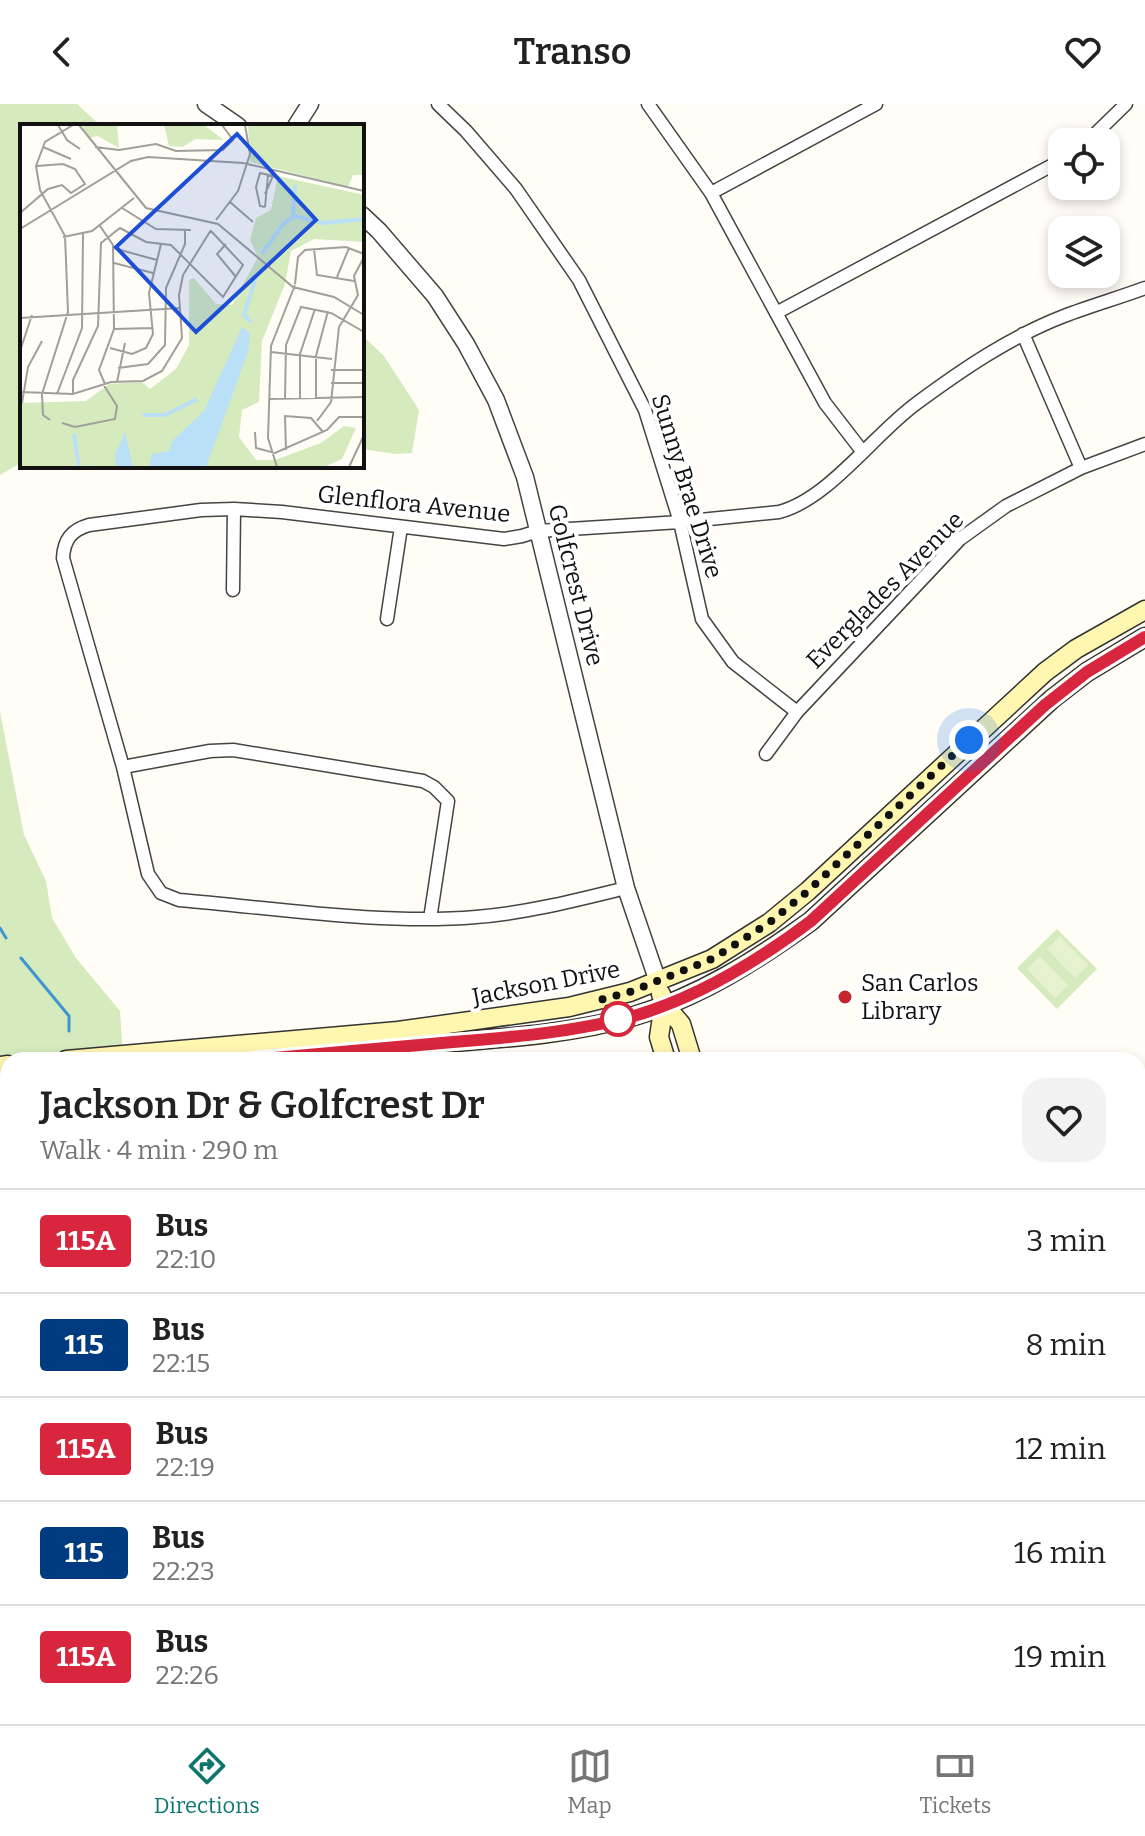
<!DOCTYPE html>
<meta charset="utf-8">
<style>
body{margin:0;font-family:Bitter,serif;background:#f2f2f2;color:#222;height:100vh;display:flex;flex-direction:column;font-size:30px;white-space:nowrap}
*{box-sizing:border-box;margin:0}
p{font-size:26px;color:#767676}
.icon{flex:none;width:44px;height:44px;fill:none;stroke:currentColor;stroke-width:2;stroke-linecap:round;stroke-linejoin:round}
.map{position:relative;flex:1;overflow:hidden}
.side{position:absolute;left:0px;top:948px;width:1146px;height:672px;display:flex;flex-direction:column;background:#fff;border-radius:24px 24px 0 0;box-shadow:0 4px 12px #0003}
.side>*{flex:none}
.badge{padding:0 16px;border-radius:6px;font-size:28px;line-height:52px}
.tools{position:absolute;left:1048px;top:24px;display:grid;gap:16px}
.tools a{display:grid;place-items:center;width:72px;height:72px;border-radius:16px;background:#fff;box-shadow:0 4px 12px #0003;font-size:40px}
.you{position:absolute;width:40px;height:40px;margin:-20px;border:6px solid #fff;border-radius:50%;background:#1a73e8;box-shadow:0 0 0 12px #1a73e833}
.map>.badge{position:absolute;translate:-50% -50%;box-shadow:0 0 0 4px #fff}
.round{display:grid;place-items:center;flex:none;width:84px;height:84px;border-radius:24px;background:#f2f2f2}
.overview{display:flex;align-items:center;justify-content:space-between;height:136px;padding:0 40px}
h1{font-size:38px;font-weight:600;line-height:60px}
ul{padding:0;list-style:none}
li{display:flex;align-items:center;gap:24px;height:104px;padding:0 40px;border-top:2px solid #e0e0e0}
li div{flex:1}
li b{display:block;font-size:30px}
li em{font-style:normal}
li .badge{min-width:88px;font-weight:700;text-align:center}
header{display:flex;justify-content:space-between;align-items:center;height:104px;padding:0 40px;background:#fff;font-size:36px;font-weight:600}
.tab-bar{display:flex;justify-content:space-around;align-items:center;height:112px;border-top:2px solid #e0e0e0;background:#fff;font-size:22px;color:#767676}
.tab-bar a{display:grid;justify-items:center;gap:4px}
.tab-bar .on{color:#0f766e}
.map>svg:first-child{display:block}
.green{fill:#d5ebbd}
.pitch{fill:#e6f2cf}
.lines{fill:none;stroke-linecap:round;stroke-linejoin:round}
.stream{stroke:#3f96cf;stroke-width:3}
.minor-casing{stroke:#444;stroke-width:15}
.tertiary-casing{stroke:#444;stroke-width:19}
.secondary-casing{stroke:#333;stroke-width:21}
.primary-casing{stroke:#222;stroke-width:23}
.minor{stroke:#fff;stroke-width:12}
.tertiary{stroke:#fff;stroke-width:16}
.secondary{stroke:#fff6b0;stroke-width:18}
.primary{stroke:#f9d66b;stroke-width:20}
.line-casing{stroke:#fff;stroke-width:18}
.line{stroke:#d7263d;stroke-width:12}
.walk{stroke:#111;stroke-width:8;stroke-dasharray:0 14.4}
.poi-dot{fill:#c4262e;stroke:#fff;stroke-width:3}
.stop-dot{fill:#fff;stroke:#d7263d;stroke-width:4}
.labels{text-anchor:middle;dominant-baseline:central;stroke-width:8;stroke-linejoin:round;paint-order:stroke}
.street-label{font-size:24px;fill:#111;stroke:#fff}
.poi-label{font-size:24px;fill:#111;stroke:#fff;text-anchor:start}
.inset-river{fill:none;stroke:#b9e0f7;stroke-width:4}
.inset-road{fill:none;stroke:#a09f9a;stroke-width:2}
.view{fill:#1d4ed8;fill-opacity:0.15;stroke:#1d4ed8;stroke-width:4}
.inset-edge{fill:none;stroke:#111;stroke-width:4}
</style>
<header><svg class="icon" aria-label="back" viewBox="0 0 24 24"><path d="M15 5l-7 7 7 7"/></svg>Transo<svg class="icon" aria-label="heart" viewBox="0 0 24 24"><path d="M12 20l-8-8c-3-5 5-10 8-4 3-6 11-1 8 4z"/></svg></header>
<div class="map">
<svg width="1145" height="1620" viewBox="0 0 1145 1620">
<rect width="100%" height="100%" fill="#fffdf5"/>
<path class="green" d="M 0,0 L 77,0 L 101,22 L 22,22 L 22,358 L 0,371 Z
M 362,231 L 384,252 L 419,306 L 412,349 L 396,350 L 362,345 Z
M 0,608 L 24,731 L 46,777 L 52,814 L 76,854 L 120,907 L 123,954 L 126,956 L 8,956 L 8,1612 L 553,1612 L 558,1620 L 0,1620 Z
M 1057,825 L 1097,865 L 1057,905 L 1017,864 Z
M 725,1612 L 927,1612 L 934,1620 L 712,1620 Z"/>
<path class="pitch" d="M 1060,832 L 1088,861 L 1075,874 L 1047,845 Z
M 1040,852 L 1068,881 L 1055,894 L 1027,865 Z"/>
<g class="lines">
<path class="stream" d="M 0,824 L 6,834
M 21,854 L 69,912 L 69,927
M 0,1596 L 8,1590
M 317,1612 L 325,1620"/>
<g class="minor-casing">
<path id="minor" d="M 438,0 L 466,27 L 516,85 L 579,176 L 645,306 L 680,418 L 702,515 L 733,558 L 797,608
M 648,0 L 711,89 L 825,299 L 862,347
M 1087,38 L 1126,0
M 711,89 L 876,0
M 776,209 L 1062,56
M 1023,230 L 1081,364
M 233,486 L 234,405
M 387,515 L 401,423
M 766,650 L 797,608 L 960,435 L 1006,402 L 1081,364 L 1145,340
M 123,663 L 210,647 L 233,646 L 423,677 L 434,683 L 448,697 L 430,815
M 626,784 C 577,796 527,809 476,813 C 381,821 275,804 179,796 L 161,789 L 148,770 L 123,663 L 63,454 C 64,435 72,426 89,421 L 201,406 L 234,405 L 282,408 L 504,435 L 522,432 L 538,427 L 680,418 L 779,408 C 829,395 874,330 917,299 C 963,265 1010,233 1064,212 C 1090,202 1118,194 1145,184
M 1138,1409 L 1145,1403
M 1138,1566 L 1145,1571"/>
</g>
<g class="tertiary-casing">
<path id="tertiary" d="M 206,0 L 238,22
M 296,22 L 310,0
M 362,111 L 379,127 L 435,192 L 466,240 L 496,296 L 525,373 L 626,784 L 657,875"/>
</g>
<g class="secondary-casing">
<path id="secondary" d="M 661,890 L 664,900 L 681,920 L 692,956
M 664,900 L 659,933 L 666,956
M 66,956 L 398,927 L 569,903 L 630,888 L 712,855 L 769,819 L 808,787 L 1045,568 L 1076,545 L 1145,506
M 253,956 C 316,951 379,945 441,939 C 506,934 571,930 634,912 C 699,893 757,856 811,817 L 1052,595 L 1087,568 L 1145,533
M 0,962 L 8,961
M 0,978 L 8,978
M 940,1612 L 946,1620
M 973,1612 L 973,1620"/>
</g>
<g class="primary-casing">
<path id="primary" d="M 1138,1220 L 1145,1214
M 1138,1259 L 1145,1252
M 629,1620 L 641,1612
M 675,1620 L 688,1612"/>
</g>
<use href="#minor" class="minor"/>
<use href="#tertiary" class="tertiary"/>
<use href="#secondary" class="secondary"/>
<use href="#primary" class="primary"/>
</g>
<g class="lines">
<g class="line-casing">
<path id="line" d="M 252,956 C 319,950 386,944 453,938 C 514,933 575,928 634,912 C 699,893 758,857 811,817 L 1045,601 L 1087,568 L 1145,533"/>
</g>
<use href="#line" class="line"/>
<path class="walk" d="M 618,915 L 600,896 L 630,888 L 712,855 L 769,819 L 808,787 L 969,636"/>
</g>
<circle class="poi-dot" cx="845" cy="893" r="8"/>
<circle class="stop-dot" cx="618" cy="915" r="16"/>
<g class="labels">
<g class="street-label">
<text transform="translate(687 382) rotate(73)">Sunny Brae Drive</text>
<text transform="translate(414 400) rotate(6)">Glenflora Avenue</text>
<text transform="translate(576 481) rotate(76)">Golfcrest Drive</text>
<text transform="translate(885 486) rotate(-45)">Everglades Avenue</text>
<text transform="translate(546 879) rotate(-11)">Jackson Drive</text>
</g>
<g class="poi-label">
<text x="861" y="879">San Carlos<tspan x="861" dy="28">Library</tspan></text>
</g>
</g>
<g transform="translate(20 20)">
<rect width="344" height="344" fill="#fffdf5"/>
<path d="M 62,1 L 97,1 L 99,24 L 78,12 L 69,14 ZM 144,1 L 184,1 L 204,16 L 175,15 L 163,23 L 149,22 ZM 228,1 L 344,1 L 344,51 L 333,51 L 328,63 L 230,38 ZM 258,52 L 344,71 L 344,118 L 294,115 L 271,127 L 265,160 L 242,217 L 239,278 L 222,286 L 219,313 L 236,336 L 255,336 L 301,319 L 324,302 L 336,304 L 322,335 L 304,343 L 0,343 L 0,279 L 66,277 L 89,260 L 122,258 L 130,265 L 156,245 L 169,221 L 169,156 L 174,154 L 196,180 L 212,181 L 238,133 L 230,116 L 236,94 L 251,86 Z" fill="#d5ebbd"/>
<path d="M 222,203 L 230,209 L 228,228 L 186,343 L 129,343 L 132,330 L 149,327 L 153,316 L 184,287 ZM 105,308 L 113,343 L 96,343 L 95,331 Z" fill="#b9e0f7"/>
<path class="inset-river" d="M 273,92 L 275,61M 242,130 L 263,100 L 275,92 L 303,99 L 344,95M 231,198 L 224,191 L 237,150M 123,291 L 145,291 L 177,275M 54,310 L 59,343"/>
<path class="inset-road" d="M 38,1 L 47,16 L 60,25M 59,1 L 126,84 L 198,100 L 273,163 L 314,173 L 344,191M 23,23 L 51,35M 75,23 L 99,26 L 136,20 L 156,27 L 203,26 L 213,16 L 202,1M 210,78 L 233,98M 245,83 L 240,82 L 236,63 L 240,49 L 253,52 L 245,70M 245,83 L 248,51M 102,84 L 136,105 L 171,106M 0,89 L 28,65 L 42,61 L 51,69 L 65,60 L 55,45 L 43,40 L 17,42M 196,96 L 218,67 L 230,30 L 225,1M 80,102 L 93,121 L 94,205 L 79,246 L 85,260M 0,105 L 111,37 L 128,33 L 223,39 L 344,67M 43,113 L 72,107 L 114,74M 206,120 L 197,130 L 216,153M 93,124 L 137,136M 294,125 L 297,151 L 334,157M 94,139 L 133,149M 317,153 L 329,124M 275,160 L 278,133 L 285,126 L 326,123 L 344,130M 0,194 L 160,184M 94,205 L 133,204M 90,224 L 112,230 L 126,224M 126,224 L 133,210 L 129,169 L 141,120M 0,227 L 12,191M 251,228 L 312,235M 98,244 L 128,240 L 145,221 L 146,164 L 165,120 L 165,107M 311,246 L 344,246M 97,258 L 105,219M 311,259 L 344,259M 0,268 L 53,270 L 91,258 L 123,257 L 142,247 L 162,214 L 159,171 L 163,151 L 191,106M 22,270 L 23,291 L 30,296M 22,270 L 48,188 L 45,112 L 20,66 L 16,42 L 25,18 L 53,1M 37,270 L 62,204 L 63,110M 53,270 L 53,256 L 78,202 L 81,119 L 100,104 L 126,118 L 151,121 L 203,173 L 223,141 L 191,107M 250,275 L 344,273M 265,275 L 266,221 L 281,183 L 311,189 L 344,208M 280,275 L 280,230 L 295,185M 296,275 L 296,232 L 308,187M 2,279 L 8,243 L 22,217M 297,297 L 311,278 L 319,203 L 338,171 L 334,152 L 344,133M 42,299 L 55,303 L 95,295 L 97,282 L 83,260M 235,308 L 236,324 L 255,329 L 307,306 L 319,293 L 344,293M 266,326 L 265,292 L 291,294 L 303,308M 257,343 L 248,314 L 251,222 L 275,161M 329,343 L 344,311"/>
<path class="view" d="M 217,10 L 296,96 L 176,208 L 96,123 Z"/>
<rect width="344" height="344" class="inset-edge"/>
</g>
</svg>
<div class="tools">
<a><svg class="icon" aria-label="locate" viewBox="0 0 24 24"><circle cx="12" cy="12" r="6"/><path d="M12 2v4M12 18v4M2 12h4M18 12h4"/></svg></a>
<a><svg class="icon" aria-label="layers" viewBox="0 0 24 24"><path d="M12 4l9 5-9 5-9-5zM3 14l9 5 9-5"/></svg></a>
</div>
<div class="you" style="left:969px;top:636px"></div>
<section class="side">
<div class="overview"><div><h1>Jackson Dr &amp; Golfcrest Dr</h1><p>Walk · 4 min · 290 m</p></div><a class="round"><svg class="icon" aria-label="heart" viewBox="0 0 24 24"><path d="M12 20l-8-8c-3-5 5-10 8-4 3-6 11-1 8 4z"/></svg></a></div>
<ul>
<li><span class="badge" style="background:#d7263d;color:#fff">115A</span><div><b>Bus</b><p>22:10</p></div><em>3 min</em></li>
<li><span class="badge" style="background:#003b80;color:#fff">115</span><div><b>Bus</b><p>22:15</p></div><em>8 min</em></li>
<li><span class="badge" style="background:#d7263d;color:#fff">115A</span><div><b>Bus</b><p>22:19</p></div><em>12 min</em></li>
<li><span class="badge" style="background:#003b80;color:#fff">115</span><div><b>Bus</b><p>22:23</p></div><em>16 min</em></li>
<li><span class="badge" style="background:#d7263d;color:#fff">115A</span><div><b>Bus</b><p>22:26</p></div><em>19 min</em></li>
</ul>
</section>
</div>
<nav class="tab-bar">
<a class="on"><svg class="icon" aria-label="directions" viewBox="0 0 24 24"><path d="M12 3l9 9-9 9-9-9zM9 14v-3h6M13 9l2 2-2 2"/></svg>Directions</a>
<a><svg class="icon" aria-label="map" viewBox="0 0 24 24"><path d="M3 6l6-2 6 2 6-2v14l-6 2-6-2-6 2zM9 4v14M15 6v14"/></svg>Map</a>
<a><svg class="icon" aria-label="tickets" viewBox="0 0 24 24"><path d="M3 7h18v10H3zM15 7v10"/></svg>Tickets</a>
</nav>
